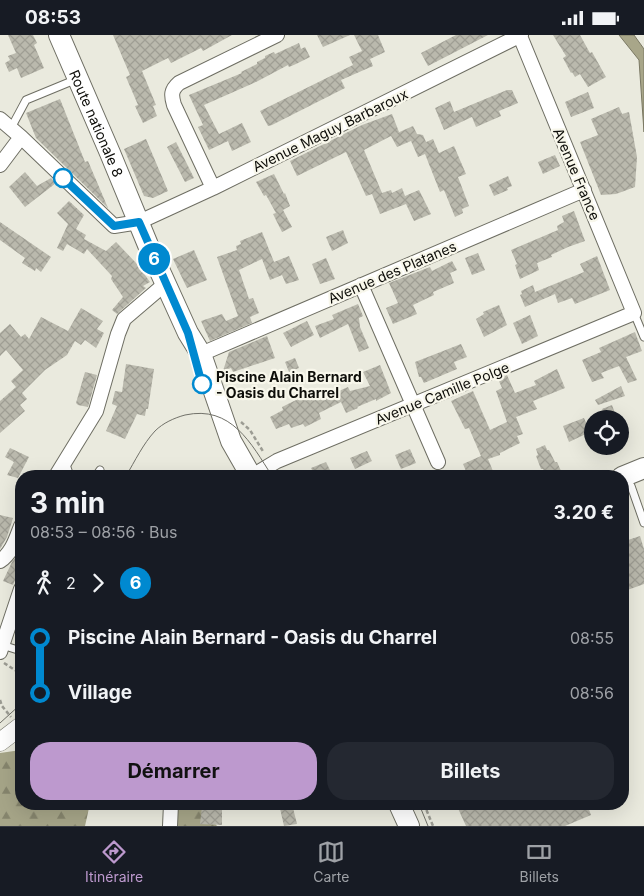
<!DOCTYPE html>
<html lang="fr">
<meta charset="utf-8">
<style>
body{margin:0;font-family:Inter,sans-serif;background:#242831;color:#f1f3f6;height:100vh;display:flex;flex-direction:column;font-size:19px;white-space:nowrap}
*{box-sizing:border-box;margin:0}
p{font-size:16px;color:#9ea1a6}
.icon{flex:none;width:28px;height:28px;fill:none;stroke:currentColor;stroke-width:2;stroke-linecap:round;stroke-linejoin:round}
.map{position:relative;flex:1;overflow:hidden}
.sheet{position:absolute;left:15px;top:435px;width:614px;height:340px;display:flex;flex-direction:column;background:#171b24;border-radius:20px;box-shadow:0 5px 20px #0002}
.sheet>*{flex:none}
.badge{padding:0 10px;border-radius:16px;font-size:18px;line-height:32px}
.tools{position:absolute;left:584px;top:375px;display:grid;gap:10px}
.tools a{display:grid;place-items:center;width:45px;height:45px;border-radius:50%;background:#171b24;box-shadow:0 5px 20px #0002;font-size:25px}
.map>.badge{position:absolute;translate:-50% -50%;box-shadow:0 0 0 2px #fff}
.legs{display:flex;align-items:center;gap:8px;height:55px;padding:0 15px;font-size:16px}
.legs p{margin-inline-start:auto}
.headline{display:flex;align-items:center;justify-content:space-between;height:85px;padding:0 15px}
h1{font-size:28px;font-weight:700;line-height:38px}
.action{display:flex;gap:10px;margin-top:auto;padding:10px 15px}
.action a{flex:1;height:58px;border-radius:20px;background:#bd99ce;color:#111;font-size:20px;font-weight:700;line-height:58px;text-align:center}
.action a+a{background:#242831;color:#f1f3f6}
ul{padding:0 15px;list-style:none}
li{display:flex;align-items:center;gap:18px;height:55px;font-size:19px}
li i{display:grid;place-items:center;width:8px;height:100%;margin:0 6px;background:currentColor}
li i::after{content:'';width:12px;height:12px;margin:-6px;border:4px solid;border-radius:50%;background:#171b24}
li p{margin-inline-start:auto}
li:first-child i{background:linear-gradient(#0000 50%,currentColor 0)}
li:last-child i{background:linear-gradient(currentColor 50%,#0000 0)}
.status{display:flex;justify-content:space-between;align-items:center;height:35px;padding:0 25px;background:#171b24;direction:ltr}
.status svg{height:14px;fill:currentColor}
.dock{display:flex;justify-content:space-around;align-items:center;height:70px;border-top:1px solid #363941;background:#171b24;font-size:14px;color:#9ea1a6}
.dock a{display:grid;justify-items:center;gap:2px}
.dock .active{color:#bd99ce}
.map>svg:first-child{display:block}
.forest{fill:url(#forest-firs)}
.water{fill:#a8a689;stroke:#7a7863}
.building{fill:url(#building-cross-hatch)}
.lines{fill:none;stroke-linecap:round;stroke-linejoin:round}
.service-casing{stroke:#6e6e63;stroke-width:9}
.minor-casing{stroke:#6e6e63;stroke-width:16}
.tertiary-casing{stroke:#6e6e63;stroke-width:19}
.secondary-casing{stroke:#6e6e63;stroke-width:22}
.path{stroke:#9c9c93;stroke-width:2.5;stroke-dasharray:4 2.5;stroke-linecap:butt}
.service{stroke:#fff;stroke-width:7}
.minor{stroke:#fff;stroke-width:14}
.tertiary{stroke:#fff;stroke-width:18}
.secondary{stroke:#fff;stroke-width:20}
.tram{stroke:#717169;stroke-width:1}
.line-1-casing{stroke:#fff;stroke-width:11}
.line-1{stroke:#0089d0;stroke-width:8}
.stop-1-dot{fill:#fff;stroke:#0089d0;stroke-width:2.5}
.labels{text-anchor:middle;dominant-baseline:central;stroke-width:4.5;stroke-linejoin:round;paint-order:stroke}
.street-label{font-size:14px;fill:#0d0d09;stroke:#f8f7eb}
.stop-label{font-size:14px;font-weight:bold;fill:#0d0d09;stroke:#f8f7eb;text-anchor:start}
</style>
<div class="status"><b>08:53</b><svg viewBox="0 0 49 12"><path d="M0 12V9h3v3zM5 12V6h3v6zM10 12V3h3v9zM15 12V0h3v12zM26 1h20v11H26zM47 4h2v5h-2z"/></svg></div>
<div class="map">
<svg width="644" height="791" viewBox="0 0 644 791">
<defs>
<pattern id="forest-firs" width="22" height="20" patternUnits="userSpaceOnUse" patternTransform="scale(1.25)"><rect width="22" height="20" fill="#a6a588"/><path d="M5 1l3.5 6h-7zM16 11l3.5 6h-7z" fill="#86856d"/></pattern>
<pattern id="building-cross-hatch" width="8" height="8" patternUnits="userSpaceOnUse" patternTransform="scale(1.25)"><rect width="8" height="8" fill="#bab9ad"/><path d="M0 0l8 8M0 8l8-8" fill="none" stroke="#9f9e94"/></pattern>
</defs>
<rect width="100%" height="100%" fill="#eaeade"/>
<path class="forest" d="M 21,715 L 21,769 L 93,769 L 89,773 L 85,791 L 0,791 L 0,718 Z
M 174,769 L 201,769 L 201,772 L 217,791 L 176,791 Z"/>
<path class="water" d="M 619,0 L 634,0 L 644,14 L 644,97 L 639,25 Z"/>
<path class="building" d="M 8,0 L 33,0 L 37,8 L 34,10 L 44,33 L 21,43 L 17,33 L 9,37 L 5,28 L 10,25 L 8,21 L 16,18 Z
M 113,0 L 232,0 L 203,16 L 201,13 L 171,28 L 168,23 L 142,36 L 156,70 L 153,71 L 157,81 L 143,88 L 135,71 L 138,70 L 126,42 L 130,40 Z
M 317,0 L 350,0 L 323,12 Z
M 354,0 L 378,0 L 385,17 L 370,24 L 373,31 L 341,45 L 345,53 L 272,90 L 268,91 L 260,76 L 353,30 L 349,22 L 362,16 Z
M 456,0 L 488,0 L 428,31 L 421,18 Z
M 553,0 L 580,0 L 590,18 L 592,17 L 606,42 L 588,52 L 580,39 L 575,42 L 572,37 L 571,38 L 563,23 L 566,21 Z
M 299,8 L 301,14 L 305,12 L 310,22 L 296,29 L 289,32 L 288,30 L 258,46 L 204,70 L 219,99 L 242,88 L 251,107 L 232,116 L 228,106 L 209,115 L 198,92 L 203,90 L 189,60 L 242,38 L 241,37 L 257,29 L 257,27 L 265,23 L 265,21 L 274,17 L 275,19 Z
M 507,55 L 512,55 L 518,68 L 499,76 L 501,81 L 476,92 L 472,82 L 444,95 L 435,73 L 450,66 L 454,77 Z
M 588,57 L 594,73 L 571,82 L 565,67 Z
M 60,64 L 85,127 L 88,126 L 108,173 L 36,103 L 26,78 Z
M 619,72 L 622,79 L 629,77 L 637,122 L 635,152 L 616,159 L 601,160 L 580,107 L 598,100 L 591,84 Z
M 392,79 L 399,97 L 395,99 L 413,91 L 417,99 L 423,100 L 426,107 L 433,104 L 439,118 L 454,111 L 466,139 L 458,142 L 469,171 L 462,174 L 463,178 L 455,182 L 444,155 L 440,157 L 425,119 L 418,122 L 411,106 L 397,112 L 391,101 L 364,115 L 382,158 L 391,155 L 392,158 L 402,153 L 405,161 L 419,155 L 431,179 L 414,186 L 406,169 L 380,179 L 372,159 L 366,161 L 346,117 L 297,141 L 290,126 L 362,90 Z
M 146,104 L 168,156 L 153,163 L 144,161 L 124,114 Z
M 176,107 L 194,143 L 185,147 L 167,112 Z
M 555,120 L 560,131 L 543,139 L 538,127 Z
M 25,137 L 37,151 L 51,143 L 56,148 L 25,172 L 9,152 Z
M 274,139 L 284,159 L 285,158 L 290,171 L 283,175 L 292,192 L 282,197 L 273,179 L 276,178 L 266,160 L 264,161 L 256,147 Z
M 508,141 L 512,151 L 507,153 L 508,155 L 494,161 L 489,150 Z
M 69,166 L 84,180 L 76,194 L 86,200 L 84,204 L 106,216 L 116,207 L 137,229 L 150,247 L 143,251 L 146,253 L 117,279 L 112,275 L 123,262 L 111,244 L 112,241 L 87,214 L 84,219 L 67,209 L 63,216 L 57,213 L 68,189 L 57,178 Z
M 574,176 L 585,206 L 568,212 L 551,220 L 552,222 L 537,228 L 539,235 L 520,244 L 515,230 L 517,229 L 511,215 L 558,195 L 557,191 L 564,187 L 562,181 Z
M 0,187 L 51,222 L 41,237 L 36,233 L 35,236 L 22,228 L 25,223 L 0,205 Z
M 343,195 L 348,208 L 332,216 L 326,202 Z
M 262,197 L 274,227 L 289,221 L 299,245 L 286,249 L 282,240 L 270,245 L 262,224 L 239,235 L 249,264 L 253,263 L 259,278 L 250,282 L 252,288 L 210,306 L 201,286 L 222,279 L 226,286 L 238,281 L 217,222 L 237,215 L 236,211 L 241,209 L 240,206 Z
M 194,215 L 207,245 L 187,253 L 173,224 Z
M 478,218 L 485,235 L 472,240 L 465,223 Z
M 597,221 L 610,255 L 575,269 L 572,263 L 558,268 L 555,259 L 525,272 L 520,260 L 522,259 L 521,256 L 533,250 L 535,257 L 584,237 L 580,229 Z
M 326,223 L 335,244 L 320,249 L 312,229 Z
M 452,226 L 457,235 L 450,238 L 454,248 L 433,257 L 434,260 L 413,270 L 417,279 L 393,289 L 386,273 L 398,268 L 389,248 L 430,232 L 432,236 Z
M 358,269 L 363,281 L 359,283 L 360,292 L 369,313 L 359,317 L 348,289 L 320,303 L 315,291 L 334,284 L 332,280 Z
M 499,270 L 507,290 L 484,302 L 476,284 L 484,279 L 483,277 Z
M 81,273 L 103,286 L 97,294 L 104,298 L 96,313 L 85,305 L 81,310 L 75,306 L 67,320 L 45,335 L 22,358 L 27,364 L 20,370 L 25,376 L 0,398 L 0,366 L 16,352 L 11,346 L 23,335 L 6,315 L 0,321 L 0,298 L 10,289 L 21,302 L 25,299 L 29,304 L 41,282 L 68,296 Z
M 530,280 L 538,301 L 522,309 L 513,288 Z
M 307,286 L 314,300 L 291,312 L 283,298 Z
M 635,297 L 642,316 L 626,322 L 637,345 L 628,348 L 619,331 L 601,338 L 604,343 L 592,347 L 582,325 L 601,317 L 599,313 Z
M 267,301 L 275,323 L 233,337 L 231,333 L 223,336 L 229,317 Z
M 461,309 L 467,322 L 454,327 L 457,334 L 424,348 L 421,342 L 419,342 L 415,327 Z
M 295,323 L 299,333 L 289,337 L 285,327 Z
M 126,329 L 154,334 L 148,374 L 146,374 L 145,381 L 137,379 L 125,404 L 106,396 L 117,371 L 112,369 L 115,356 L 122,357 Z
M 380,330 L 391,358 L 376,366 L 376,364 L 357,372 L 358,373 L 346,378 L 341,367 L 319,378 L 321,384 L 305,392 L 303,389 L 291,393 L 289,389 L 276,394 L 270,382 L 283,375 L 282,372 L 310,358 L 311,359 L 319,355 L 323,363 L 348,352 L 350,356 L 370,351 L 363,337 Z
M 557,334 L 565,353 L 533,366 L 537,374 L 516,382 L 523,399 L 517,401 L 520,408 L 500,418 L 500,420 L 488,424 L 495,441 L 468,441 L 463,429 L 481,421 L 469,393 L 465,394 L 451,366 L 473,356 L 490,395 L 507,387 L 496,356 L 502,353 L 498,344 L 507,340 L 515,358 L 536,350 L 534,346 Z
M 85,337 L 97,340 L 88,372 L 78,370 L 76,368 Z
M 621,351 L 625,361 L 598,370 L 595,365 Z
M 612,370 L 617,384 L 606,384 L 602,374 Z
M 584,383 L 590,397 L 569,407 L 563,391 Z
M 545,410 L 547,415 L 549,415 L 555,427 L 557,427 L 562,438 L 554,441 L 547,441 L 543,434 L 541,434 L 536,421 L 538,420 L 536,414 Z
M 10,413 L 29,422 L 18,443 L 7,440 L 14,427 L 5,422 Z
M 410,414 L 416,428 L 401,434 L 395,420 Z
M 367,416 L 372,426 L 355,434 L 350,423 Z
M 326,427 L 333,441 L 315,441 L 311,433 Z
M 0,480 L 13,483 L 7,502 L 0,514 Z
M 640,501 L 644,514 L 644,549 L 622,557 L 622,507 Z
M 21,514 L 21,531 L 13,550 L 3,546 L 12,527 Z
M 206,769 L 222,769 L 222,790 L 200,789 L 202,771 L 206,770 Z
M 279,769 L 292,769 L 297,789 L 284,791 Z
M 456,769 L 587,769 L 591,780 L 565,791 L 466,791 Z"/>
<g class="lines">
<g class="service-casing">
<path id="service" d="M 11,93 L 26,65 L 77,44
M 634,278 L 644,302
M 65,427 L 70,441
M 96,441 L 100,435
M 631,451 L 644,488
M 2,610 L 21,616"/>
</g>
<g class="minor-casing">
<path id="minor" d="M 0,84 L 21,102 L 114,191 L 139,187 L 213,153 L 521,0
M 0,130 L 21,102
M 213,153 L 174,70 C 171,60 171,55 179,48 L 277,0
M 361,250 L 438,427
M 201,319 L 584,155
M 56,441 L 96,376 L 118,299 L 124,284 L 165,249
M 252,441 L 277,426 L 634,278 L 520,1
M 0,526 C 12,518 16,504 21,491
M 0,617 L 21,554
M 170,791 L 171,769"/>
</g>
<g class="tertiary-casing">
<path id="tertiary" d="M 0,707 L 21,691"/>
</g>
<g class="secondary-casing">
<g id="secondary">
<path id="s1" d="M 59,0 L 110,118 L 148,210 L 188,298 L 201,319 L 231,406 L 251,441"/>
<path d="M 622,442 L 644,433"/>
<path d="M 399,769 L 409,791"/>
</g>
</g>
<path class="path" d="M 241,387 L 250,395 L 264,418
M 282,436 L 285,441
M 4,628 L 21,639
M 0,665 L 2,671 L 11,682
M 424,769 L 433,791"/>
<use href="#service" class="service"/>
<use href="#minor" class="minor"/>
<use href="#tertiary" class="tertiary"/>
<use href="#secondary" class="secondary"/>
<path class="tram" d="M 126,441 C 135,426 143,409 155,396 C 163,388 174,383 185,380 C 231,370 251,408 272,441
M 0,688 L 21,669
M 419,769 L 428,791"/>
</g>
<g class="lines">
<g class="line-1-casing">
<path id="line-1" d="M 63,143 L 114,191 L 139,187 L 188,298 L 202,349"/>
</g>
<use href="#line-1" class="line-1"/>
</g>
<g class="stop-1-dot">
<circle cx="63" cy="143" r="9"/>
<circle cx="202" cy="349" r="9"/>
</g>
<g class="labels">
<g class="street-label">
<text stroke="none"><textPath href="#s1" startOffset="96">Route nationale 8</textPath></text>
<text transform="translate(330 95) rotate(-26)">Avenue Maguy Barbaroux</text>
<text transform="translate(577 139) rotate(67)">Avenue France</text>
<text transform="translate(392 237) rotate(-23)">Avenue des Platanes</text>
<text transform="translate(442 358) rotate(-22)">Avenue Camille Polge</text>
</g>
<g class="stop-label">
<text x="216" y="341">Piscine Alain Bernard<tspan x="216" dy="16">- Oasis du Charrel</tspan></text>
</g>
</g>
</svg>
<div class="tools">
<a><svg class="icon" aria-label="locate" viewBox="0 0 24 24"><circle cx="12" cy="12" r="6"/><path d="M12 2v4M12 18v4M2 12h4M18 12h4"/></svg></a>
</div>
<b class="badge" style="left:154px;top:224px;background:#0089d0;color:#fff">6</b>
<section class="sheet">
<div class="headline"><div><h1>3 min</h1><p>08:53 – 08:56 · Bus</p></div><b>3.20 €</b></div>
<div class="legs"><svg class="icon" aria-label="walk" viewBox="0 0 24 24"><circle cx="13" cy="4" r="2"/><path d="M13 8l-2 6 4 7M11 14l-3 7M7 12l3-4h3l4 4"/></svg>2<svg class="icon" aria-label="forward" viewBox="0 0 24 24"><path d="M9 5l7 7-7 7"/></svg><b class="badge" style="background:#0089d0;color:#fff">6</b></div>
<ul>
<li><i style="color:#0089d0"></i><b>Piscine Alain Bernard - Oasis du Charrel</b><p>08:55</p></li>
<li><i style="color:#0089d0"></i><b>Village</b><p>08:56</p></li>
</ul>
<div class="action"><a>Démarrer</a><a>Billets</a></div>
</section>
</div>
<nav class="dock">
<a class="active"><svg class="icon" aria-label="directions" viewBox="0 0 24 24"><path d="M12 3l9 9-9 9-9-9zM9 14v-3h6M13 9l2 2-2 2"/></svg>Itinéraire</a>
<a><svg class="icon" aria-label="map" viewBox="0 0 24 24"><path d="M3 6l6-2 6 2 6-2v14l-6 2-6-2-6 2zM9 4v14M15 6v14"/></svg>Carte</a>
<a><svg class="icon" aria-label="tickets" viewBox="0 0 24 24"><path d="M3 7h18v10H3zM15 7v10"/></svg>Billets</a>
</nav>
